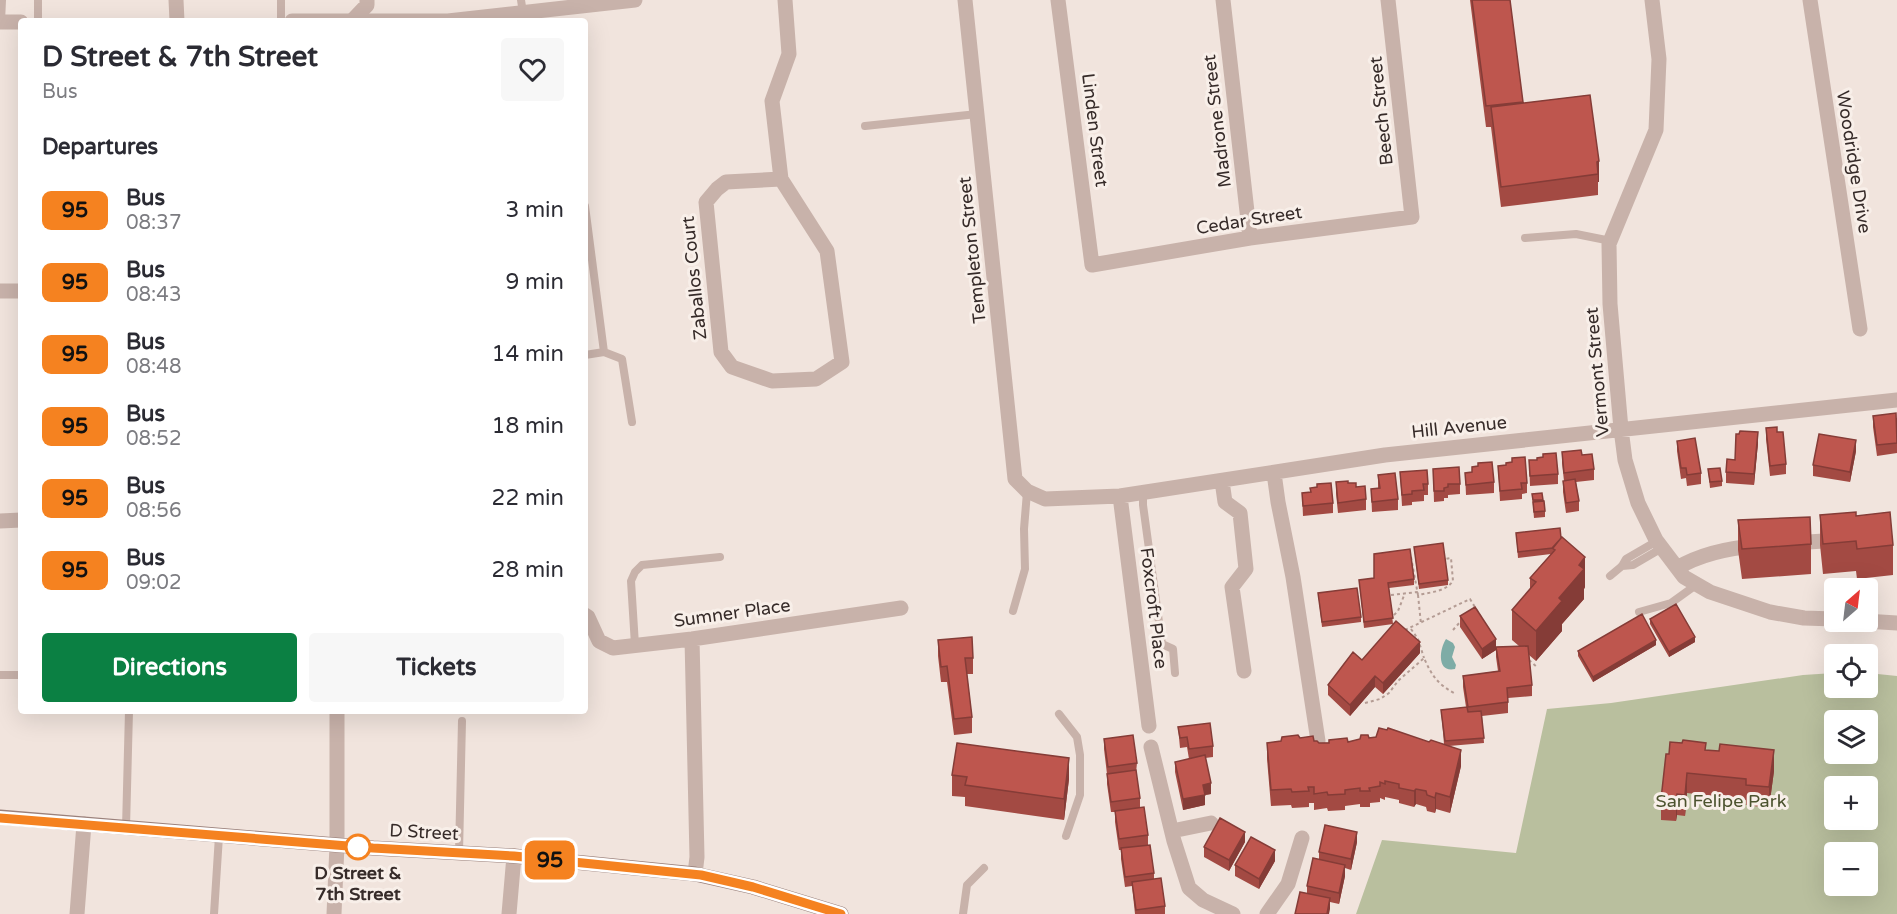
<!DOCTYPE html>
<meta charset="utf-8">
<style>
body{margin:0;font-family:"Varela Round",sans-serif;background:#f7f7f7;color:#2b2b33;height:100vh;display:flex;flex-direction:column;font-size:22px;white-space:nowrap}
*{box-sizing:border-box;margin:0}
p{font-size:20px;color:#7c7c81}
.icon{flex:none;width:33px;height:33px;fill:none;stroke:currentColor;stroke-width:2;stroke-linecap:round;stroke-linejoin:round}
.map{position:relative;flex:1;overflow:hidden}
.details{position:absolute;left:18px;top:18px;width:570px;height:696px;display:flex;flex-direction:column;background:#fff;border-radius:6px;box-shadow:0 6px 24px #0002}
.details>*{flex:none}
.badge{padding:0 12px;border-radius:9px;font-size:21px;line-height:39px}
.needle{width:39px;rotate:28deg}
.fabs{position:absolute;left:1824px;top:578px;display:grid;gap:12px}
.fabs a{display:grid;place-items:center;width:54px;height:54px;border-radius:6px;background:#fff;box-shadow:0 6px 24px #0002;font-size:30px}
.map>.badge{position:absolute;translate:-50% -50%;box-shadow:0 0 0 3px #fff}
h2{padding:0 24px;font-size:22px;line-height:54px}
.round{display:grid;place-items:center;flex:none;width:63px;height:63px;border-radius:6px;background:#f7f7f7}
.summary{display:flex;align-items:center;justify-content:space-between;height:102px;padding:0 24px}
h1{font-size:28px;font-weight:700;line-height:45px}
.primary-button{display:flex;gap:12px;margin-top:auto;padding:12px 24px}
.primary-button a{flex:1;height:69px;border-radius:6px;background:#0b8043;color:#fff;font-size:24px;font-weight:700;line-height:69px;text-align:center}
.primary-button a+a{background:#f7f7f7;color:#2b2b33}
ul{padding:0;list-style:none}
li{display:flex;align-items:center;gap:18px;height:72px;padding:0 24px}
li div{flex:1}
li b{display:block;font-size:22px}
li em{font-style:normal}
li .badge{min-width:66px;font-weight:700;text-align:center}
.map>svg:first-child{display:block}
.green{fill:#b9bf9e;fill-rule:evenodd}
.water{fill:#7eaca6}
.lines{fill:none;stroke-linecap:round;stroke-linejoin:round}
.path{stroke:#b49c94;stroke-width:2;stroke-dasharray:3 3;stroke-linecap:butt}
.service{stroke:#c8b2aa;stroke-width:8}
.minor{stroke:#c8b2aa;stroke-width:15}
.tertiary{stroke:#c8b2aa;stroke-width:15}
.secondary{stroke:#9b817b;stroke-width:15}
.wall{fill:#a34a43}
.shaded-wall{fill:#853c37}
.building{fill:#be564e;stroke:#853c37;stroke-width:1.5}
.line-casing{stroke:#fff;stroke-width:14}
.line{stroke:#f58220;stroke-width:9}
.stop-dot{fill:#fff;stroke:#f58220;stroke-width:3}
.labels{text-anchor:middle;dominant-baseline:central;stroke-width:6;stroke-linejoin:round;paint-order:stroke}
.street-label{font-size:18px;fill:#362b29;stroke:#f8efe9}
.park-label{font-size:18px;fill:#4b522e;stroke:#f8efe9}
.stop-label{font-size:18px;font-weight:bold;fill:#362b29;stroke:#f8efe9}
</style>
<div class="map">
<svg width="1897" height="914" viewBox="0 0 1897 914">
<rect width="100%" height="100%" fill="#f1e4dd"/>
<path class="green" d="M 1834,673 L 1834,687 L 1868,687 L 1868,673 L 1897,676 L 1897,914 L 1356,914 L 1382,840 L 1516,853 L 1547,709 L 1611,703 L 1803,675 ZM 1834,720 L 1868,720 L 1868,753 L 1834,753 ZM 1834,786 L 1868,786 L 1868,819 L 1834,819 ZM 1834,852 L 1868,852 L 1868,885 L 1834,885 Z"/>
<path class="water" d="M 1446,639 L 1453,643 L 1455,647 L 1452,657 L 1456,665 L 1455,669 C 1437,673 1439,650 1446,639 Z"/>
<g class="lines">
<path class="path" d="M 1411,557 L 1418,595 C 1431,592 1445,592 1453,581 L 1451,558 L 1445,559
M 1391,595 L 1418,592
M 1418,595 L 1421,624
M 1394,615 L 1398,611 L 1405,593
M 1411,629 L 1418,639 L 1424,658
M 1405,630 L 1470,599 L 1481,617
M 1453,630 L 1461,621
M 1529,660 L 1537,667
M 1365,703 L 1380,699 L 1389,693 L 1398,681 L 1424,658 C 1431,674 1437,684 1454,693"/>
<path class="service" d="M 38,0 L 38,21
M 281,0 L 281,21
M 521,0 L 523,13
M 1,22 L 2,0
M 865,126 L 977,114
M 585,206 L 604,352 L 622,359 L 632,422
M 1525,238 L 1576,234 L 1611,241
M 585,355 L 604,352
M 1143,492 L 1143,505 L 1162,644 L 1173,649 L 1175,673
M 1622,566 L 1633,565 L 1662,548
M 1610,576 L 1622,566 L 1626,559 L 1657,541
M 1013,611 L 1025,569 L 1024,529 L 1027,492
M 1639,612 L 1671,603 L 1696,585
M 635,645 L 631,581 L 635,572 L 642,565 L 720,557
M 0,675 L 19,675
M 1059,714 L 1077,737 L 1080,755 L 1080,795 L 1066,836
M 126,828 L 129,711
M 459,853 L 462,721
M 214,914 L 219,836
M 963,914 L 967,885 L 984,868"/>
<path class="minor" d="M 176,0 L 177,21
M 965,0 L 1015,479 L 1027,491 L 1045,499 L 1120,496 L 1385,455 L 1897,400
M 1058,0 L 1092,265 L 1250,238 L 1412,217 L 1388,0
M 1223,0 L 1250,238
M 1652,0 L 1659,59 L 1656,130 L 1609,244 L 1610,304 L 1621,429 L 1625,460 L 1638,503 L 1656,540 L 1684,577 L 1710,592 L 1770,612 L 1804,618 L 1834,619
M 1810,0 L 1860,329
M 352,21 L 367,5 L 367,0
M 781,179 L 827,251 L 842,362 L 816,379 L 772,381 L 732,367 L 721,352 L 706,202 L 717,189 L 726,182 Z
M 781,179 L 772,101 L 789,54 L 785,0
M 0,291 L 21,291
M 1274,473 L 1278,502 L 1293,577 L 1318,741
M 1222,481 L 1225,502 L 1240,513 L 1246,569 L 1232,587 L 1244,671
M 1120,496 L 1149,726
M 0,521 L 21,520
M 1792,543 L 1840,540
M 1677,568 C 1701,554 1728,548 1756,546
M 585,615 L 588,617 L 599,641 L 613,648 L 692,639 L 901,608
M 1865,621 L 1897,623
M 692,639 L 697,857 L 695,874
M 1151,747 L 1174,841 L 1189,888 L 1203,900 L 1233,914
M 1172,831 L 1211,823
M 77,914 L 84,824
M 334,914 L 337,845 L 337,711
M 509,914 L 514,856
M 1267,914 L 1288,884 L 1302,838"/>
<path class="tertiary" d="M 292,21 L 448,21 L 635,0
M 0,22 L 21,22"/>
<path class="secondary" d="M 0,817 L 373,848 L 514,856 L 695,874 L 753,887 L 841,914"/>
</g>
<path class="wall" d="M 1470,0 L 1510,0 L 1523,103 L 1590,95 L 1599,182 L 1598,182 L 1598,195 L 1501,207 L 1491,127 L 1486,127 Z
M 1873,416 L 1897,418 L 1897,453 L 1877,456 L 1873,427 Z
M 1766,428 L 1786,464 L 1786,474 L 1770,476 L 1766,439 Z
M 1677,441 L 1701,473 L 1701,484 L 1687,486 L 1686,478 L 1681,479 L 1677,451 Z
M 1758,443 L 1754,485 L 1726,483 L 1726,472 L 1735,460 Z
M 1856,451 L 1850,482 L 1813,476 L 1813,465 Z
M 1562,452 L 1582,455 L 1594,469 L 1594,480 L 1576,482 L 1579,501 L 1579,511 L 1566,513 L 1563,492 L 1563,481 L 1564,481 L 1562,463 Z
M 1529,460 L 1558,474 L 1558,484 L 1530,486 Z
M 1498,466 L 1527,483 L 1527,493 L 1522,494 L 1522,499 L 1500,501 Z
M 1433,469 L 1460,484 L 1460,494 L 1448,495 L 1448,498 L 1444,498 L 1444,501 L 1434,502 Z
M 1708,469 L 1722,481 L 1722,486 L 1710,488 Z
M 1400,472 L 1428,484 L 1428,495 L 1424,495 L 1424,501 L 1412,502 L 1412,505 L 1402,506 Z
M 1465,473 L 1494,482 L 1494,493 L 1466,495 Z
M 1378,475 L 1398,499 L 1398,510 L 1372,512 L 1371,489 L 1378,488 Z
M 1336,482 L 1348,483 L 1356,487 L 1366,499 L 1366,510 L 1338,513 L 1336,493 Z
M 1302,493 L 1333,503 L 1333,513 L 1303,516 Z
M 1532,494 L 1543,500 L 1545,511 L 1545,517 L 1534,518 Z
M 1820,515 L 1856,516 L 1893,545 L 1893,575 L 1857,579 L 1856,571 L 1823,574 L 1820,545 Z
M 1738,520 L 1811,544 L 1811,574 L 1742,579 L 1738,550 Z
M 1516,533 L 1561,538 L 1585,587 L 1584,589 L 1584,599 L 1562,624 L 1562,631 L 1536,661 L 1529,655 L 1532,685 L 1532,696 L 1508,698 L 1508,713 L 1482,716 L 1484,743 L 1449,746 L 1461,766 L 1450,813 L 1436,809 L 1435,813 L 1427,811 L 1426,807 L 1416,804 L 1414,807 L 1399,803 L 1399,800 L 1385,797 L 1385,800 L 1380,798 L 1380,802 L 1370,803 L 1370,807 L 1360,807 L 1360,804 L 1345,806 L 1345,810 L 1328,811 L 1327,808 L 1314,810 L 1314,803 L 1309,803 L 1309,807 L 1292,808 L 1291,805 L 1271,806 L 1267,759 L 1267,743 L 1300,738 L 1314,741 L 1319,743 L 1348,742 L 1369,738 L 1444,744 L 1441,710 L 1466,707 L 1463,687 L 1463,676 L 1498,671 L 1496,657 L 1496,650 L 1482,659 L 1460,627 L 1460,616 L 1496,647 L 1519,646 L 1512,640 L 1512,610 L 1530,589 L 1530,578 L 1551,554 L 1518,558 Z
M 1414,547 L 1448,580 L 1448,585 L 1419,589 Z
M 1374,578 L 1414,579 L 1414,585 L 1389,588 L 1393,624 L 1364,628 L 1359,580 Z
M 1318,593 L 1361,617 L 1361,622 L 1322,627 Z
M 1650,619 L 1695,642 L 1669,657 L 1650,624 Z
M 938,640 L 973,658 L 973,674 L 967,674 L 972,717 L 972,733 L 954,735 L 947,682 L 941,682 L 938,656 Z
M 1656,645 L 1593,682 L 1578,656 L 1578,651 Z
M 1420,653 L 1383,694 L 1375,687 L 1350,716 L 1328,695 L 1328,685 L 1362,660 Z
M 1178,727 L 1213,746 L 1213,757 L 1205,758 L 1211,794 L 1205,795 L 1205,805 L 1183,810 L 1175,772 L 1175,762 L 1189,759 L 1187,747 L 1180,748 Z
M 1104,739 L 1137,763 L 1136,773 L 1140,798 L 1140,808 L 1148,835 L 1148,845 L 1154,873 L 1154,879 L 1165,906 L 1165,914 L 1135,914 L 1132,886 L 1125,887 L 1121,859 L 1121,850 L 1119,850 L 1115,822 L 1115,812 L 1111,812 L 1107,784 L 1107,774 L 1104,749 Z
M 1706,750 L 1774,771 L 1769,808 L 1746,805 L 1746,800 L 1687,793 L 1685,816 L 1677,815 L 1676,821 L 1661,820 L 1661,799 L 1669,754 Z
M 952,775 L 1069,779 L 1064,820 L 965,806 L 965,797 L 952,796 Z
M 1245,842 L 1229,871 L 1204,857 L 1204,847 Z
M 1357,842 L 1351,870 L 1345,868 L 1345,876 L 1339,904 L 1330,902 L 1330,909 L 1307,893 L 1307,886 L 1319,859 L 1319,852 Z
M 1275,861 L 1259,889 L 1235,876 L 1235,865 Z"/>
<path class="shaded-wall" d="M 1599,161 L 1599,182 L 1598,182 L 1597,162 Z
M 1758,432 L 1758,443 L 1754,485 L 1754,474 Z
M 1856,440 L 1856,451 L 1850,482 L 1850,472 Z
M 1585,557 L 1585,587 L 1584,589 L 1584,599 L 1562,624 L 1562,631 L 1536,661 L 1536,631 L 1559,598 L 1579,565 Z
M 1695,637 L 1695,642 L 1669,657 L 1669,652 Z
M 1496,639 L 1496,650 L 1482,659 L 1482,649 Z
M 1656,640 L 1656,645 L 1593,682 L 1593,677 Z
M 1420,642 L 1420,653 L 1383,694 L 1383,683 Z
M 1375,676 L 1375,687 L 1350,716 L 1350,705 Z
M 1461,750 L 1461,766 L 1450,813 L 1450,797 Z
M 1774,750 L 1774,771 L 1769,808 L 1769,787 Z
M 1069,758 L 1069,779 L 1064,820 L 1064,799 Z
M 1687,773 L 1687,793 L 1685,816 L 1685,795 Z
M 1211,783 L 1211,794 L 1205,795 L 1205,805 L 1183,810 L 1183,799 L 1203,785 Z
M 1416,789 L 1416,804 L 1414,807 L 1414,791 Z
M 1436,793 L 1436,809 L 1435,813 L 1435,798 Z
M 1677,794 L 1677,815 L 1676,821 L 1676,801 Z
M 1245,832 L 1245,842 L 1229,871 L 1229,860 Z
M 1357,832 L 1357,842 L 1351,870 L 1351,859 Z
M 1275,850 L 1275,861 L 1259,889 L 1259,879 Z
M 1345,865 L 1345,876 L 1339,904 L 1339,893 Z
M 1330,898 L 1330,909 L 1329,914 L 1327,914 Z"/>
<path class="building" d="M 1472,0 L 1510,0 L 1523,102 L 1486,106 Z
M 1590,95 L 1599,161 L 1597,162 L 1598,174 L 1501,187 L 1491,107 Z
M 1896,413 L 1897,443 L 1877,445 L 1873,416 Z
M 1777,427 L 1777,432 L 1783,432 L 1786,464 L 1770,466 L 1766,428 Z
M 1740,431 L 1758,432 L 1754,474 L 1726,472 L 1727,459 L 1735,460 L 1736,434 L 1739,434 Z
M 1819,434 L 1856,440 L 1850,472 L 1813,465 Z
M 1695,438 L 1701,473 L 1687,475 L 1686,468 L 1681,468 L 1677,441 Z
M 1581,450 L 1582,455 L 1592,454 L 1594,469 L 1564,473 L 1562,452 Z
M 1556,453 L 1558,474 L 1530,476 L 1529,460 L 1537,460 L 1537,458 L 1543,457 L 1543,454 Z
M 1525,457 L 1527,483 L 1521,483 L 1522,489 L 1500,491 L 1498,466 L 1506,465 L 1506,463 L 1512,462 L 1512,458 Z
M 1492,462 L 1494,482 L 1466,485 L 1465,473 L 1472,472 L 1472,467 L 1478,466 L 1478,463 Z
M 1459,467 L 1460,484 L 1448,484 L 1448,487 L 1444,488 L 1444,491 L 1434,491 L 1433,469 Z
M 1720,468 L 1722,481 L 1710,482 L 1708,469 Z
M 1427,470 L 1428,484 L 1423,484 L 1424,490 L 1412,491 L 1412,494 L 1402,495 L 1400,472 Z
M 1395,473 L 1398,499 L 1372,502 L 1371,489 L 1380,488 L 1378,475 Z
M 1575,479 L 1579,501 L 1566,503 L 1563,481 Z
M 1348,481 L 1348,483 L 1356,483 L 1356,487 L 1365,486 L 1366,499 L 1338,503 L 1336,482 Z
M 1331,483 L 1333,503 L 1303,506 L 1302,493 L 1311,492 L 1310,488 L 1317,487 L 1317,484 Z
M 1542,493 L 1543,500 L 1533,500 L 1532,494 Z
M 1544,501 L 1545,511 L 1534,512 L 1533,502 Z
M 1856,512 L 1856,516 L 1890,512 L 1893,545 L 1857,549 L 1856,541 L 1823,544 L 1820,515 Z
M 1810,517 L 1811,544 L 1742,549 L 1738,520 Z
M 1560,528 L 1561,538 L 1553,548 L 1518,552 L 1516,533 Z
M 1562,537 L 1585,557 L 1579,565 L 1584,569 L 1559,598 L 1562,601 L 1536,631 L 1512,610 L 1536,582 L 1530,578 L 1555,550 L 1552,548 Z
M 1443,543 L 1448,580 L 1419,584 L 1414,547 Z
M 1410,549 L 1414,579 L 1388,583 L 1393,618 L 1364,622 L 1359,580 L 1374,578 L 1374,554 Z
M 1357,588 L 1361,617 L 1322,622 L 1318,593 Z
M 1676,604 L 1695,637 L 1669,652 L 1650,619 Z
M 1475,607 L 1496,639 L 1482,649 L 1460,616 Z
M 1642,614 L 1656,640 L 1593,677 L 1578,651 Z
M 1396,621 L 1420,642 L 1383,683 L 1375,676 L 1350,705 L 1328,685 L 1353,652 L 1362,660 Z
M 972,637 L 973,658 L 965,658 L 972,717 L 954,719 L 947,666 L 941,667 L 938,640 Z
M 1528,646 L 1532,685 L 1507,688 L 1508,702 L 1468,707 L 1463,676 L 1500,671 L 1496,647 Z
M 1467,707 L 1468,712 L 1481,711 L 1484,738 L 1445,741 L 1441,710 Z
M 1210,723 L 1213,746 L 1189,749 L 1187,737 L 1180,738 L 1178,727 Z
M 1379,728 L 1387,730 L 1388,728 L 1429,742 L 1431,740 L 1461,750 L 1450,797 L 1436,793 L 1435,798 L 1427,795 L 1426,791 L 1416,789 L 1414,791 L 1399,788 L 1399,784 L 1385,781 L 1385,784 L 1380,782 L 1380,786 L 1369,788 L 1370,791 L 1360,791 L 1360,788 L 1345,790 L 1345,794 L 1328,795 L 1327,792 L 1314,794 L 1314,787 L 1308,787 L 1309,791 L 1292,792 L 1291,789 L 1271,790 L 1267,743 L 1281,741 L 1282,737 L 1298,735 L 1300,738 L 1313,736 L 1314,741 L 1317,741 L 1319,743 L 1329,743 L 1329,740 L 1347,738 L 1348,742 L 1360,739 L 1361,735 L 1368,735 L 1369,738 L 1376,737 Z
M 1133,735 L 1137,763 L 1108,767 L 1104,739 Z
M 1683,740 L 1706,743 L 1705,750 L 1719,751 L 1720,744 L 1774,750 L 1769,787 L 1746,785 L 1746,779 L 1687,773 L 1685,795 L 1677,794 L 1676,801 L 1661,799 L 1666,754 L 1669,754 L 1670,742 L 1682,743 Z
M 957,743 L 1069,758 L 1064,799 L 965,785 L 967,777 L 952,775 Z
M 1205,755 L 1211,783 L 1203,785 L 1205,795 L 1183,799 L 1175,762 Z
M 1136,770 L 1140,798 L 1111,802 L 1107,774 Z
M 1144,807 L 1148,835 L 1119,839 L 1115,811 Z
M 1220,818 L 1245,832 L 1229,860 L 1204,847 Z
M 1325,825 L 1357,832 L 1351,859 L 1319,852 Z
M 1251,837 L 1275,850 L 1259,879 L 1235,865 Z
M 1150,845 L 1154,873 L 1125,877 L 1121,848 Z
M 1313,858 L 1345,865 L 1339,893 L 1307,886 Z
M 1161,878 L 1165,906 L 1136,910 L 1132,882 Z
M 1300,892 L 1330,898 L 1327,914 L 1295,914 Z"/>
<g class="lines">
<g class="line-casing">
<path id="line" d="M 0,818 L 373,848 L 514,856 L 701,875 L 753,887 L 841,914"/>
</g>
<use href="#line" class="line"/>
</g>
<circle class="stop-dot" cx="358" cy="847" r="12"/>
<g class="labels">
<g class="street-label">
<text transform="translate(1381 111) rotate(-96)">Beech Street</text>
<text transform="translate(1217 121) rotate(-97)">Madrone Street</text>
<text transform="translate(1095 130) rotate(83)">Linden Street</text>
<text transform="translate(1854 162) rotate(81)">Woodridge Drive</text>
<text transform="translate(1249 220) rotate(-9)">Cedar Street</text>
<text transform="translate(972 250) rotate(-96)">Templeton Street</text>
<text transform="translate(694 278) rotate(-96)">Zaballos Court</text>
<text transform="translate(1597 372) rotate(-95)">Vermont Street</text>
<text transform="translate(1459 427) rotate(-6)">Hill Avenue</text>
<text transform="translate(1154 608) rotate(83)">Foxcroft Place</text>
<text transform="translate(732 613) rotate(-8)">Sumner Place</text>
<text transform="translate(424 832) rotate(3)">D Street</text>
</g>
<g class="park-label">
<text x="1721" y="801">San Felipe Park</text>
</g>
<g class="stop-label">
<text x="358" y="873">D Street &amp;<tspan x="358" dy="21">7th Street</tspan></text>
</g>
</g>
</svg>
<div class="fabs">
<a><svg class="needle" viewBox="-14 -14 28 28"><path d="M0-13l5 13h-10z" fill="#e53935"/><path d="M0 13l5-13h-10z" fill="#7c7c81"/></svg></a>
<a><svg class="icon" aria-label="locate" viewBox="0 0 24 24"><circle cx="12" cy="12" r="6"/><path d="M12 2v4M12 18v4M2 12h4M18 12h4"/></svg></a>
<a><svg class="icon" aria-label="layers" viewBox="0 0 24 24"><path d="M12 4l9 5-9 5-9-5zM3 14l9 5 9-5"/></svg></a>
<a>+</a>
<a>−</a>
</div>
<b class="badge" style="left:550px;top:860px;background:#f58220;color:#111">95</b>
<section class="details">
<div class="summary"><div><h1>D Street &amp; 7th Street</h1><p>Bus</p></div><a class="round"><svg class="icon" aria-label="heart" viewBox="0 0 24 24"><path d="M12 20l-8-8c-3-5 5-10 8-4 3-6 11-1 8 4z"/></svg></a></div>
<h2>Departures</h2>
<ul>
<li><span class="badge" style="background:#f58220;color:#111">95</span><div><b>Bus</b><p>08:37</p></div><em>3 min</em></li>
<li><span class="badge" style="background:#f58220;color:#111">95</span><div><b>Bus</b><p>08:43</p></div><em>9 min</em></li>
<li><span class="badge" style="background:#f58220;color:#111">95</span><div><b>Bus</b><p>08:48</p></div><em>14 min</em></li>
<li><span class="badge" style="background:#f58220;color:#111">95</span><div><b>Bus</b><p>08:52</p></div><em>18 min</em></li>
<li><span class="badge" style="background:#f58220;color:#111">95</span><div><b>Bus</b><p>08:56</p></div><em>22 min</em></li>
<li><span class="badge" style="background:#f58220;color:#111">95</span><div><b>Bus</b><p>09:02</p></div><em>28 min</em></li>
</ul>
<div class="primary-button"><a>Directions</a><a>Tickets</a></div>
</section>
</div>
